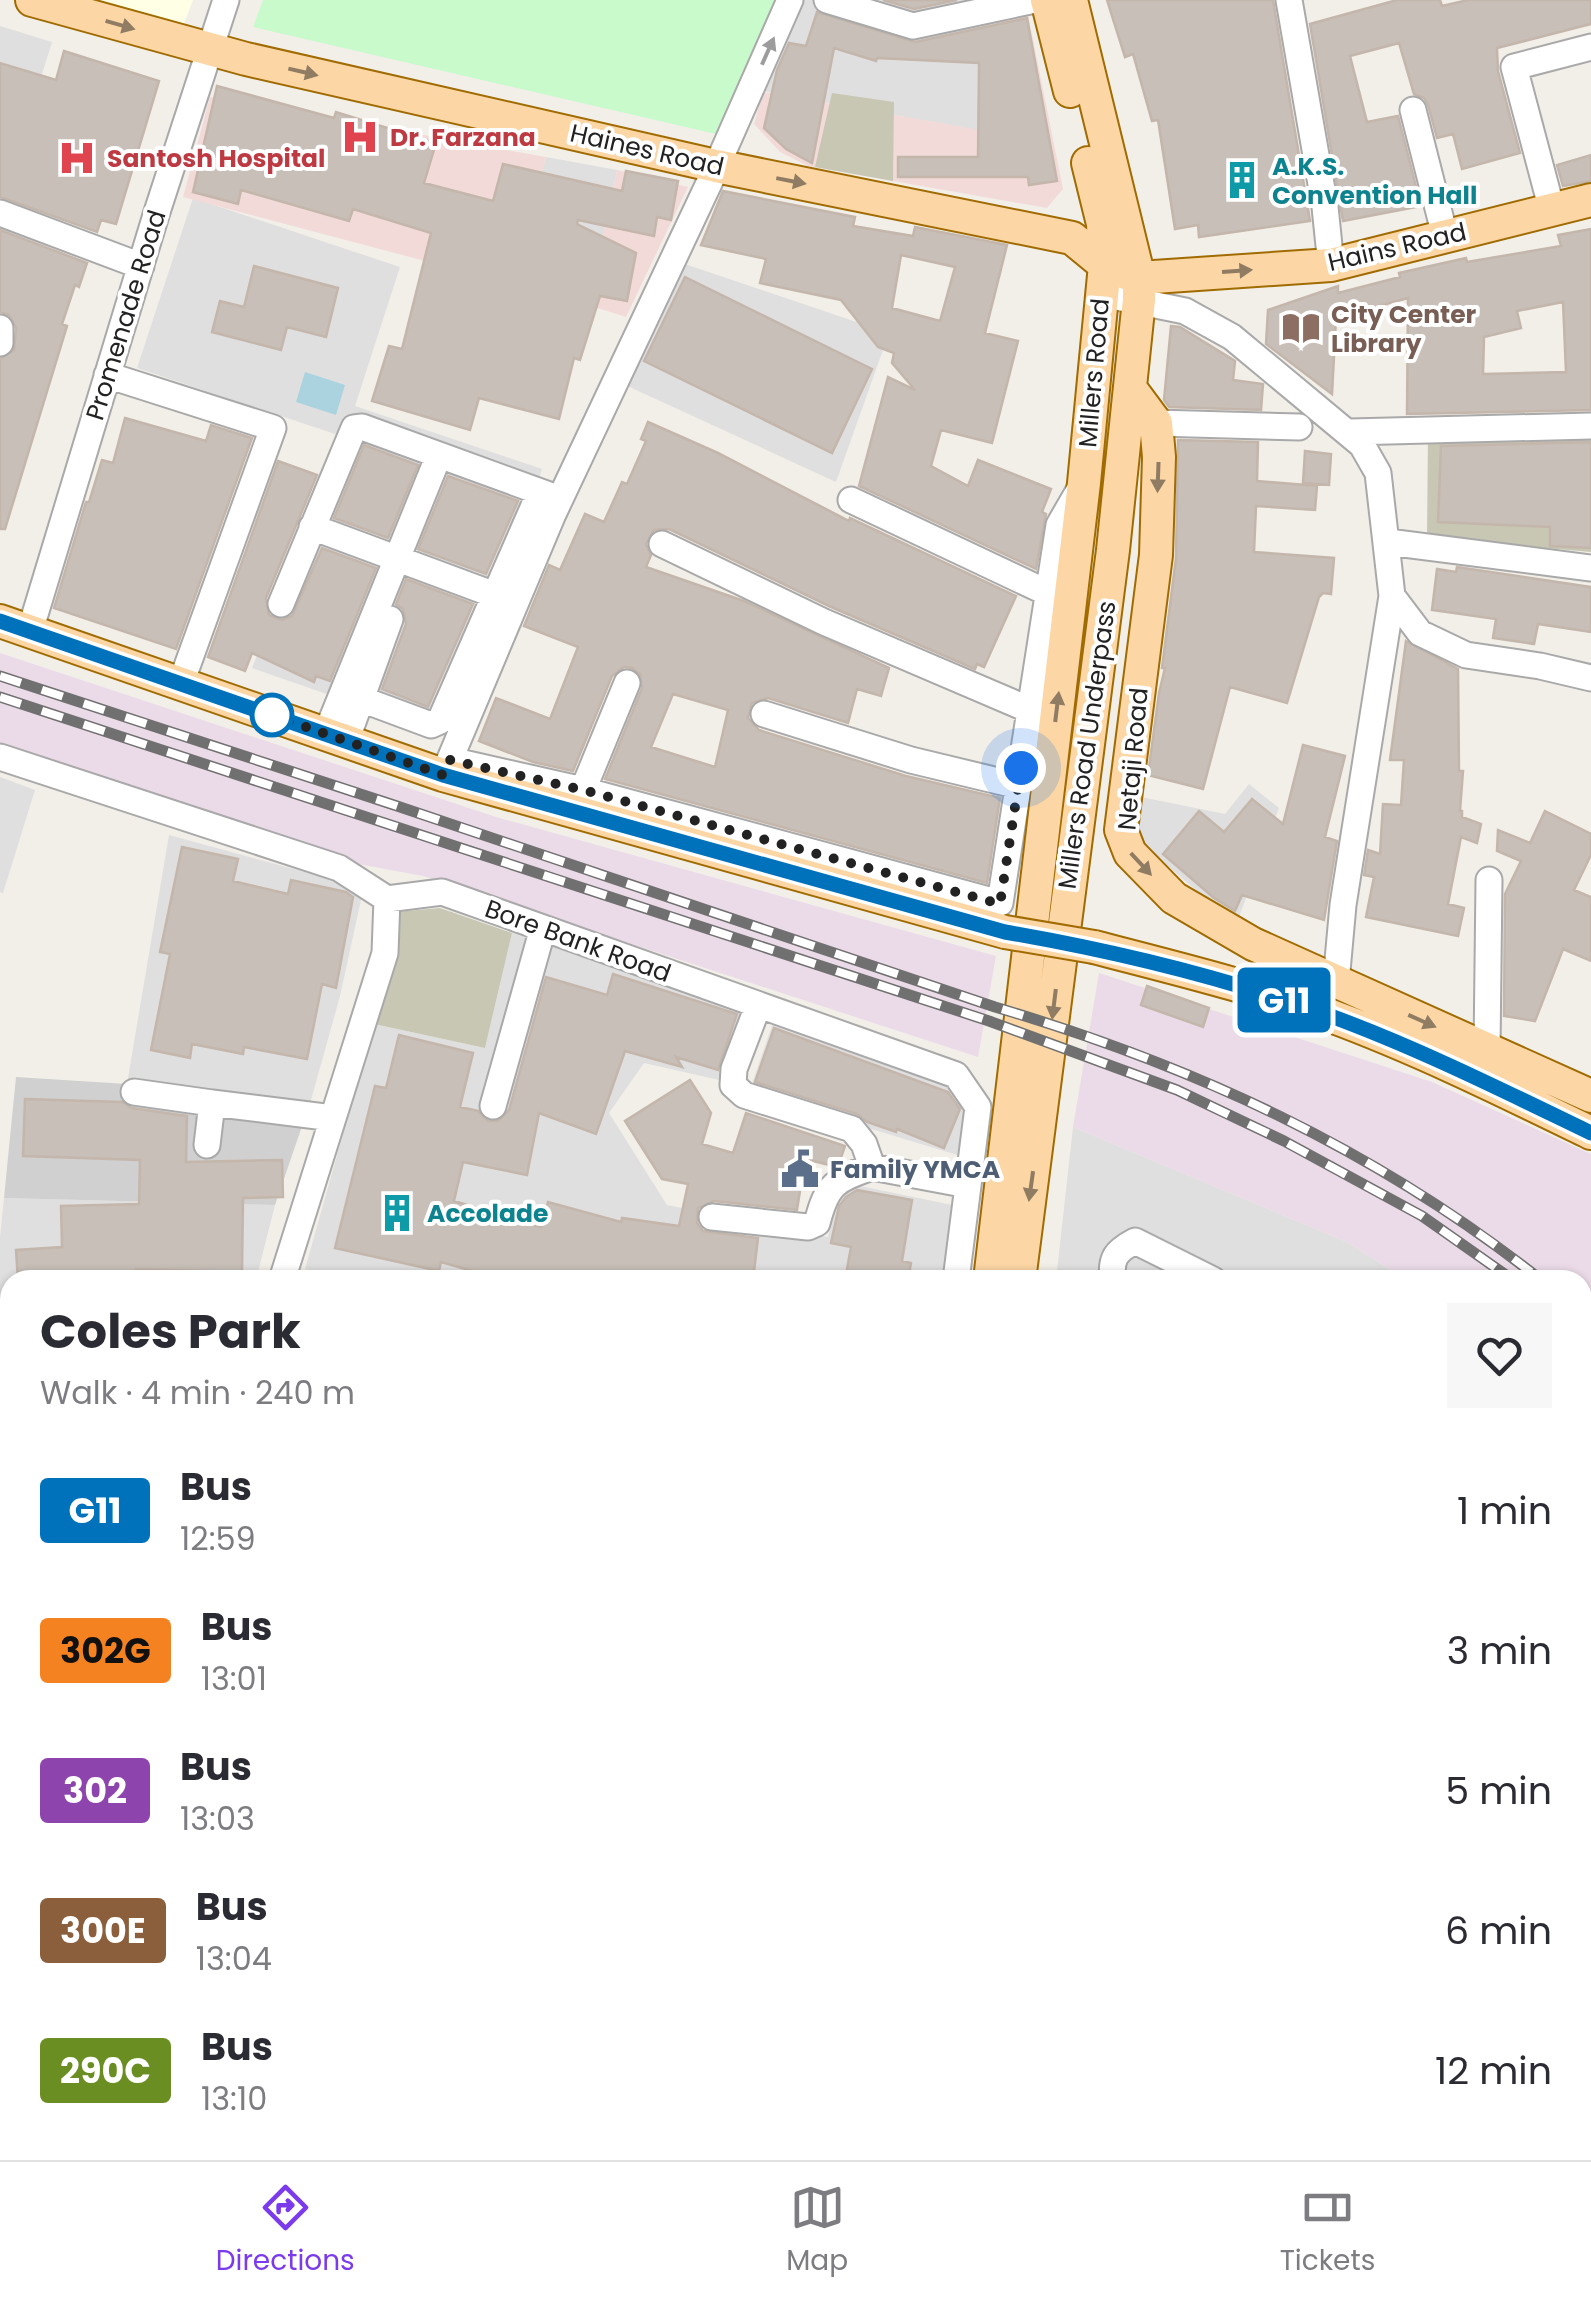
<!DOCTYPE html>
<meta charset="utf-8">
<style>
body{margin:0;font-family:Poppins,sans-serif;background:#f7f7f7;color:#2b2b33;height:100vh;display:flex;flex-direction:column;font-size:38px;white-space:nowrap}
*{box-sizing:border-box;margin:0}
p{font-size:32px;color:#7c7c81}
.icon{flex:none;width:55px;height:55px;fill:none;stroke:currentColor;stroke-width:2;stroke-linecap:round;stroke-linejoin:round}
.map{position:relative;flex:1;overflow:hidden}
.side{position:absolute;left:0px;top:1270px;width:1592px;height:890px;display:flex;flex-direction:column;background:#fff;border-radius:30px 30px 0 0;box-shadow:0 2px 8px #0004}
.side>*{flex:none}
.badge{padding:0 20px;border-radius:8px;font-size:35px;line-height:65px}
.you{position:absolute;width:50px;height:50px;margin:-25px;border:8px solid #fff;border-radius:50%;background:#1a73e8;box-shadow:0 0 0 15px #1a73e833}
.map>.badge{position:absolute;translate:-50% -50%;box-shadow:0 0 0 5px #fff}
.round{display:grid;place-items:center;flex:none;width:105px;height:105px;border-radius:0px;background:#f7f7f7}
.summary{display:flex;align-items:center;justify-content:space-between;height:170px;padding:0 40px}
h1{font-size:48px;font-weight:700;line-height:75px}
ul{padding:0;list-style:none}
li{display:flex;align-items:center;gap:30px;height:140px;padding:0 40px}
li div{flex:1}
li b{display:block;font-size:38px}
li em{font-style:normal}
li .badge{min-width:110px;font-weight:700;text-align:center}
.menu{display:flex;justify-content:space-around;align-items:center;height:140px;border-top:2px solid #e1e1e2;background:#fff;font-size:28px;color:#7c7c81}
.menu a{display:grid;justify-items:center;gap:5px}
.menu .current{color:#7c3aed}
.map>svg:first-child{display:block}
.residential{fill:#e0dfdf}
.commercial{fill:#f2dad9}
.industrial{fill:#ebdbe8}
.education{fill:#ffffe5}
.religious{fill:#d0d0d0}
.construction{fill:#c7c7b4}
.park{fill:#c8facc}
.water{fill:#aad3df}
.building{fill:#c7bfb8;stroke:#c4b6ab;stroke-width:2.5;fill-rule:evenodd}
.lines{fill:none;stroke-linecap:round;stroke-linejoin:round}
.minor-casing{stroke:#a9a9a9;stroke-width:29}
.major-casing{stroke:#a06b00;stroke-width:36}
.minor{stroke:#fff;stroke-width:25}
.major{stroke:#fcd6a4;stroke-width:32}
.rail-casing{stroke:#707070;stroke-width:11}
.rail{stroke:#fff;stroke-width:8;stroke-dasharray:22;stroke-linecap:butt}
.major-bridge-casing{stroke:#a06b00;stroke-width:36;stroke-linecap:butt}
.major-bridge{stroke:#fcd6a4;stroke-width:32}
.oneway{fill:#8f7c63}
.oneway2{fill:#9c9c9c}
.line-casing{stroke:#fff;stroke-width:22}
.line{stroke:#0072bc;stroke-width:15}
.walk{stroke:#222;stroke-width:10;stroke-dasharray:0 18}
.stop-dot{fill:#fff;stroke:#0072bc;stroke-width:5}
.labels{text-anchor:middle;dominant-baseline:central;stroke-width:8;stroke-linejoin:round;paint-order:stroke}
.health-label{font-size:25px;font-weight:bold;fill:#be3a42;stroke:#fff;text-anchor:start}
.street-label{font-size:25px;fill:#222;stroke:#fff}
.culture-label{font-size:25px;font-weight:bold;fill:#0d838f;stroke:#fff;text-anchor:start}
.education-label{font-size:25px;font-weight:bold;fill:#785e54;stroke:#fff;text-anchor:start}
.service-label{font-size:25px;font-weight:bold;fill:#4e5e75;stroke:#fff;text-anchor:start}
</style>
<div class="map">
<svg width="1591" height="2160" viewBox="0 0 1591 2160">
<rect width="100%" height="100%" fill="#f2efe9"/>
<path class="residential" d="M 797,0 L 971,0 L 992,133 L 762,91 Z
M 0,26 L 52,42 L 4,196 L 0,195 Z
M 546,157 L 617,170 L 602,242 L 512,284 Z
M 193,198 L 400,267 L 355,406 L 542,469 L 453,738 L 252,668 L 344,437 L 137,368 Z
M 685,264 L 889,333 L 836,482 L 623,384 Z
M 0,777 L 35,790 L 3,893 L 0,892 Z
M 1249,784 L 1279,808 L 1236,925 L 1145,846 L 1134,827 L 1141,797 L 1225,814 Z
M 169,835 L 345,883 L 358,894 L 361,900 L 340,996 L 311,1100 L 127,1084 Z
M 512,933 L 748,1010 L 728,1082 L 644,1063 L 609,1113 L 667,1205 L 828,1237 L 841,1182 L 957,1206 L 948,1280 L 354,1280 L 305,1269 L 374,1024 L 485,1048 Z
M 774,1020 L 951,1078 L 972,1108 L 964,1157 L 749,1092 Z
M 1073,1127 L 1347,1242 L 1407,1280 L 1056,1280 Z
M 4,1198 L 275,1205 L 256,1280 L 10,1280 L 10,1623 L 0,1622 L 0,1237 Z
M 1583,1503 L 1591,1516 L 1591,1567 L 1584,1592 L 1591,1609 L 1591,2160 L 1347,2160 L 1347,2150 L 1582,2150 Z
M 10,2105 L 10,2150 L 765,2150 L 765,2160 L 0,2160 L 0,2128 Z
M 1050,2150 L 1253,2150 L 1244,2160 L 1049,2160 Z"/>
<path class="commercial" d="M 971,0 L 1025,0 L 1063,189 L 1047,208 L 808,166 L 780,152 L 754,124 L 763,92 L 991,132 Z
M 210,97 L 546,157 L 512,284 L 183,197 Z
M 617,170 L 688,187 L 626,317 L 563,297 L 602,241 Z
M 10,1645 L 10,1887 L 0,1885 L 0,1647 Z
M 765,2150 L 898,2150 L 898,2160 L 765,2160 Z"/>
<path class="industrial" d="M 0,653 L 496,817 L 996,956 L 978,1057 L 423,876 L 347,862 L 0,746 Z
M 1099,973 L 1432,1082 L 1591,1154 L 1591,1516 L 1582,1503 L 1582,1280 L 1407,1280 L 1347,1242 L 1073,1127 Z"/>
<path class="education" d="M 89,0 L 193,0 L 182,29 Z"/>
<path class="religious" d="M 16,1077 L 127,1084 L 311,1100 L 275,1205 L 4,1198 Z
M 1253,2150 L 1347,2150 L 1347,2160 L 1244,2160 Z"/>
<path class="construction" d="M 832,93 L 894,102 L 893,181 L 815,167 Z
M 1428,434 L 1591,434 L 1591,552 L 1427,538 Z
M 440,908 L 512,933 L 485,1048 L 374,1024 L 396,912 Z"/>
<path class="park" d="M 263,0 L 777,0 L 716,134 L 253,27 Z
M 1591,2081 L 1591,2160 L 1576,2160 L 1567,2150 L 1582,2150 L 1583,2085 Z"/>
<path class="water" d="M 305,372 L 345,385 L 336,415 L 296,402 Z"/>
<path class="building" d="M 883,0 L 957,0 L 914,9 Z
M 1107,0 L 1273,0 L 1310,221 L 1199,237 L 1198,225 L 1175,229 L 1158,120 L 1152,121 L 1133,54 L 1125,57 Z
M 1397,0 L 1440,0 L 1442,6 L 1468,0 L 1591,0 L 1591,24 L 1497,48 L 1498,71 L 1520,153 L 1462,169 L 1453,134 L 1437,138 L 1428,105 L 1424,98 L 1414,94 L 1399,43 L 1350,56 L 1367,122 L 1398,116 L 1421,206 L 1343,221 L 1310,24 Z
M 817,12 L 915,42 L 1027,18 L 1057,181 L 1029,185 L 1028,177 L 898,177 L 898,157 L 978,157 L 979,63 L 877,58 L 876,61 L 834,48 L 812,163 L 786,149 L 764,128 L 777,70 L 789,43 L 806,46 Z
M 64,51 L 159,81 L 116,224 L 101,220 L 97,232 L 0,197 L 0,63 L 56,80 Z
M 217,86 L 334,118 L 336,112 L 436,143 L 424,183 L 493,201 L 503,164 L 622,191 L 626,171 L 678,181 L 671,220 L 657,217 L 654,236 L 578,220 L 577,224 L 636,253 L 627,301 L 600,296 L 580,360 L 574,358 L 559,419 L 479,398 L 470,430 L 372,401 L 389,346 L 402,349 L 431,233 L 353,209 L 349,221 L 241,190 L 238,204 L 193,192 Z
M 1591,155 L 1591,181 L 1563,186 L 1557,165 Z
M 723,191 L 855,217 L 853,226 L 913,236 L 915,227 L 1007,245 L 985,333 L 1018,341 L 992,443 L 941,430 L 931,466 L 968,486 L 978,460 L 1051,489 L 1042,512 L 1046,514 L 1036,569 L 859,486 L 888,377 L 915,390 L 892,363 L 894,353 L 878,347 L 841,300 L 760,283 L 766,259 L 701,245 ZM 901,255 L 955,267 L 940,321 L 892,308 Z
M 1591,229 L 1591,410 L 1407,414 L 1408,298 L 1336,318 L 1332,394 L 1266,344 L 1268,310 L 1338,286 L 1338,293 L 1400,277 L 1399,273 L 1466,258 L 1467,262 L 1561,246 L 1558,235 ZM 1563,302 L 1566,372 L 1483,374 L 1484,337 L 1521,328 L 1517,311 Z
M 0,230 L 87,263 L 79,287 L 75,285 L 62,324 L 67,326 L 5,529 L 0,529 L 0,359 L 14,350 L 16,328 L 9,315 L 0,312 Z
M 254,266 L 338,288 L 326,337 L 287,327 L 281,350 L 212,332 L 220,301 L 244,307 Z
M 685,277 L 872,369 L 832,453 L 644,361 Z
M 1171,326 L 1180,327 L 1235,361 L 1233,380 L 1263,384 L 1261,410 L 1169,407 L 1164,400 Z
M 125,418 L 206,441 L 211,425 L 252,438 L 176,649 L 54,608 L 86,502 L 89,502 L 102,460 L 113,463 Z
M 648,422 L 718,453 L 849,521 L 850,518 L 1016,596 L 984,667 L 977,664 L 975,669 L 831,607 L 669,529 L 654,530 L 646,544 L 651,555 L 646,567 L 744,601 L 889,668 L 881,696 L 857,689 L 848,723 L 768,698 L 752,703 L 748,718 L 759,730 L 906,776 L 1000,798 L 987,883 L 605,779 L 642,688 L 640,674 L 632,668 L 624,667 L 612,676 L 573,771 L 533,762 L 479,741 L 496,698 L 550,719 L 578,647 L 524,626 L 549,565 L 560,570 L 585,514 L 604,522 L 622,482 L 627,484 L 646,441 L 641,439 ZM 673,694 L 728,710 L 715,767 L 651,747 Z
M 1178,440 L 1258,442 L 1257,481 L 1317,486 L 1315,510 L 1256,506 L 1254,552 L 1334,558 L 1331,594 L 1323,593 L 1319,597 L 1287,703 L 1230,687 L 1203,789 L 1148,775 L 1159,693 L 1165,668 L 1162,668 L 1176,558 Z
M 1591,442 L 1591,548 L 1550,546 L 1550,527 L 1438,522 L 1441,446 Z
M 364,445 L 418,465 L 388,538 L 334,518 Z
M 1305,451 L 1331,454 L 1329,485 L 1303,483 Z
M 278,461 L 317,475 L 266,598 L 269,615 L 282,620 L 292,616 L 322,548 L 376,568 L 330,681 L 316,676 L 314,682 L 252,653 L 245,671 L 208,657 Z
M 448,476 L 518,501 L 486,574 L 418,549 Z
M 1457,567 L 1591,587 L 1591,632 L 1538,624 L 1534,644 L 1493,638 L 1496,619 L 1432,610 L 1437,569 L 1456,572 Z
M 406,579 L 473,604 L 428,707 L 382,689 L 406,624 L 403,609 L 396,604 Z
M 1406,641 L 1458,669 L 1459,771 L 1463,771 L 1460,811 L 1462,811 L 1462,817 L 1481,824 L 1477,843 L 1461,837 L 1448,904 L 1464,908 L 1458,936 L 1366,917 L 1374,877 L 1364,875 L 1368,850 L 1380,854 L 1383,804 L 1401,805 L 1404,760 L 1390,760 Z
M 1303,745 L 1345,756 L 1325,837 L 1337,841 L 1324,920 L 1242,895 L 1235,911 L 1214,898 L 1163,854 L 1199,811 L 1224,832 L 1252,799 L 1283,824 Z
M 1545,811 L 1591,834 L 1591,855 L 1574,890 L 1591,897 L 1591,961 L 1563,949 L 1535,1021 L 1504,1016 L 1505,894 L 1521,861 L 1497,851 L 1498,830 L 1530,843 Z
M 182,847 L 238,859 L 233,881 L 288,894 L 291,880 L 346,892 L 353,897 L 336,988 L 322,984 L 307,1059 L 244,1047 L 243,1054 L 192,1044 L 190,1058 L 151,1050 L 170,954 L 160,952 Z
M 613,974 L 737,1014 L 718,1070 L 676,1057 L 682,1067 L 625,1051 L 596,1134 L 539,1113 L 527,1175 L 463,1162 L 454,1201 L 541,1227 L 548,1202 L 621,1222 L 622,1218 L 679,1226 L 688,1184 L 662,1179 L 625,1121 L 690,1080 L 711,1113 L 702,1144 L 733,1153 L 746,1113 L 845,1146 L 839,1163 L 833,1166 L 805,1159 L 797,1210 L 714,1201 L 698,1208 L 697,1223 L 703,1231 L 758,1238 L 753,1280 L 504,1280 L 441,1262 L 439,1271 L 335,1248 L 375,1086 L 386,1088 L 399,1035 L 473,1053 L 460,1107 L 478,1111 L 488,1121 L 498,1121 L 509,1110 L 546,977 L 607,995 Z
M 1147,986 L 1209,1008 L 1203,1027 L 1141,1005 Z
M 774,1028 L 948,1092 L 960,1109 L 944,1148 L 897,1129 L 896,1132 L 867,1122 L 857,1114 L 755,1082 Z
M 25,1099 L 122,1102 L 132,1108 L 187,1116 L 186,1162 L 282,1160 L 283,1197 L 243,1198 L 242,1272 L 136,1269 L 136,1280 L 18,1280 L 16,1250 L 62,1247 L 61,1206 L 139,1204 L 140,1160 L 23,1156 Z
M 857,1190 L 912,1200 L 902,1261 L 911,1263 L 908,1280 L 845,1280 L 851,1247 L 831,1243 L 839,1206 L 846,1197 Z"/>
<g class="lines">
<g class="minor-casing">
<path id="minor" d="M 827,0 L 913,26 L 1035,0
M 1289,0 L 1325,207 L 1331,265
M 1413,110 L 1445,236
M 1552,210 L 1514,67 L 1591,47
M 0,213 L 141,266
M 1102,294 L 1185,311 L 1232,337 L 1362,445 L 1378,473 L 1392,596 L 1420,633 L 1466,655 L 1540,666 L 1591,678
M 0,328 L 0,343
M 107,375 L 273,428 L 181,683
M 1156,423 L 1299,427
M 1350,432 L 1591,426
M 851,500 L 1048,593
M 312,527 L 495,595
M 1388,542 L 1591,568
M 662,544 L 824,622 L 1030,710
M 281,604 L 354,428 L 362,427 L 560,499
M 30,631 L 156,215 L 226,0
M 361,699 L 431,725 L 440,721 L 540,492
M 764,714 L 911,760 L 1019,786
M 326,734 L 439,455
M 346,741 L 390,619
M 0,757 L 339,868 L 387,899 L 442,892 L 956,1075 L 978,1107 L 956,1280
M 450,760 L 583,790 L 1000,903 L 1059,525 L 1081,487
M 445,771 L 553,514 L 711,179 L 790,0
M 583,790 L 627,683
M 1336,982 L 1343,905 L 1392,596
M 758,1006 L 734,1069 L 733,1085 L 744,1095 L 852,1129 L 864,1144 L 872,1167 L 968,1185
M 1487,1050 L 1489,880
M 134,1092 L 212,1103
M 493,1106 L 543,928
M 207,1145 L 212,1103 L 333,1118
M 712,1217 L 808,1227 L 817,1223 C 827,1184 835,1180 872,1167
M 282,1280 L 385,953 L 387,899
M 1113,1280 C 1110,1258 1116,1251 1135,1241 L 1213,1280
M 0,1637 L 10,1637
M 1582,1659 L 1591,1680
M 0,1899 L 10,1900
M 1582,1920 L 1591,1917
M 1582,2072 L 1591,2067
M 0,2093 L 10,2069
M 745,2150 L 746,2160
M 1551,2150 L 1555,2160
M 460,2160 L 460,2150
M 1166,2160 L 1174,2150"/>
</g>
<g class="major-casing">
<path id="major" d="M 32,0 L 246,59 L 716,166 L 1072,238 L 1105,265 L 1139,278 L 1331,265 L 1591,200
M 1047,0 L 1070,91
M 1130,388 L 1156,423 L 1159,457 L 1156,555 L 1121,830 L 1130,853 L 1174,898 L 1253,944 L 1591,1096
M 0,621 L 443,775 L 1005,932
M 1094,947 C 1174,968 1254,987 1331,1016 C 1420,1049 1505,1091 1591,1133
M 990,1280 L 1084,483 L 1105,265 L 1103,224 L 1088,163
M 1019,1280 L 1113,550 L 1139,300 L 1139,278 L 1071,0
M 920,2160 L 920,2150
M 946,2160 L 947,2150"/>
</g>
<use href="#minor" class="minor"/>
<use href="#major" class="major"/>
<g class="rail-casing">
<path id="rail" d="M 0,676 L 397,806 L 995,1007 C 1194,1066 1377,1150 1541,1280
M 0,697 L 989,1021 L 1177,1090 L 1284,1141 L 1422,1216 L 1513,1280
M 1582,1315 L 1591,1323
M 1582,1339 L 1591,1347"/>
</g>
<use href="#rail" class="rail"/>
<g class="major-bridge-casing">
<path id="major-bridge" d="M 1005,932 L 1094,947"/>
</g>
<use href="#major-bridge" class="major-bridge"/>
</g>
<defs><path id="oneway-solid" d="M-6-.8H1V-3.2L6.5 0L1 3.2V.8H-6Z" transform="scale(2.5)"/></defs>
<g class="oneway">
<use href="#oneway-solid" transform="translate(120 25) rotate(16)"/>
<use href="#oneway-solid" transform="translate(303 72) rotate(13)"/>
<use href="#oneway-solid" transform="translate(791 181) rotate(11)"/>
<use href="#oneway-solid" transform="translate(1237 271) rotate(-4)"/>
<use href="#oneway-solid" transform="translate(1158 477) rotate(92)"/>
<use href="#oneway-solid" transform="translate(1057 707) rotate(-83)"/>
<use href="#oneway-solid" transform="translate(1141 864) rotate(47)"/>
<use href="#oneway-solid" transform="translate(1054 1004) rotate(97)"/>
<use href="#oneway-solid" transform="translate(1422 1021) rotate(24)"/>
<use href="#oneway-solid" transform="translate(1031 1186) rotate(98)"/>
</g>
<use class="oneway2" href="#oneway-solid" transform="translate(768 51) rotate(-66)"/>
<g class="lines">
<g class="line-casing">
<path id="line" d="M 0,621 L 443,775 L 1005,932 C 1115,951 1223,977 1328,1015 C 1418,1048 1504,1091 1591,1133"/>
</g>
<use href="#line" class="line"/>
<path class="walk" d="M 272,715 L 443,775 L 450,760 L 583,790 L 1000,904 L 1021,768"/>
</g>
<defs>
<g id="hospital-bare" transform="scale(3)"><path d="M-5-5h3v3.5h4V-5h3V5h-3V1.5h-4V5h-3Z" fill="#e0444e" stroke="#fff" stroke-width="2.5" paint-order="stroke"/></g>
<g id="building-bare" transform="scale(3)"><path d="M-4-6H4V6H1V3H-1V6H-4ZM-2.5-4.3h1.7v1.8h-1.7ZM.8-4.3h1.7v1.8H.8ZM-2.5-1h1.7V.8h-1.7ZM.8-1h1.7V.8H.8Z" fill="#0f9aa8" stroke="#fff" stroke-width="2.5" paint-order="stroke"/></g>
<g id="library-bare" transform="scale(3)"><path d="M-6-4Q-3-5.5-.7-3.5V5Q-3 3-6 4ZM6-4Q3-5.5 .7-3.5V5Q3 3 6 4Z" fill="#8d6e63" stroke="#fff" stroke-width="2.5" paint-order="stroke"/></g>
<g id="civic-bare" transform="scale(3)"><path d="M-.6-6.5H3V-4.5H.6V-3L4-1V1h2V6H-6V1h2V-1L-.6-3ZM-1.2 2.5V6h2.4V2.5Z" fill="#5c6f8a" stroke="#fff" stroke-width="2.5" paint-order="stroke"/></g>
</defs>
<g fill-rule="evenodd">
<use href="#hospital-bare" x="360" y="137"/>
<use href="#hospital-bare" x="77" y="158"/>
<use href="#building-bare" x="1242" y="180"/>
<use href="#library-bare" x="1301" y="328"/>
<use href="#civic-bare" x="800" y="1169"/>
<use href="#building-bare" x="397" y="1213"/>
</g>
<circle class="stop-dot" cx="272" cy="715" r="20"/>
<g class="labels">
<g class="health-label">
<text x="390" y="137">Dr. Farzana</text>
<text x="107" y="158">Santosh Hospital</text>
</g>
<g class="street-label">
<text transform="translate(647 150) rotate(13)">Haines Road</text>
<text transform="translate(1397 247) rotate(-13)">Hains Road</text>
<text transform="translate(126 315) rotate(-73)">Promenade Road</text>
<text transform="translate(1094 373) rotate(-85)">Millers Road</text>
<text transform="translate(1087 745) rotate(-82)">Millers Road Underpass</text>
<text transform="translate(1133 759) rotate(-85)">Netaji Road</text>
<text transform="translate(578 941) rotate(20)">Bore Bank Road</text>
</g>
<g class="culture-label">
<text x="1272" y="166">A.K.S.<tspan x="1272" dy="29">Convention Hall</tspan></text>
<text x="427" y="1213">Accolade</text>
</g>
<g class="education-label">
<text x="1331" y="314">City Center<tspan x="1331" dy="29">Library</tspan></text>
</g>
<g class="service-label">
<text x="830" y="1169">Family YMCA</text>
</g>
</g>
</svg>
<div class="you" style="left:1021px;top:768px"></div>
<b class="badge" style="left:1284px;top:1000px;background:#0072bc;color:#fff">G11</b>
<section class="side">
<div class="summary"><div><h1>Coles Park</h1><p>Walk · 4 min · 240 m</p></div><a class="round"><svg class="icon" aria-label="heart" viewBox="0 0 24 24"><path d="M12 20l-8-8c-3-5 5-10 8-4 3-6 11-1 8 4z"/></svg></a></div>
<ul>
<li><span class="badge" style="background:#0072bc;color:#fff">G11</span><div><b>Bus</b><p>12:59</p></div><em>1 min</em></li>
<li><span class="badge" style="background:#f58220;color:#111">302G</span><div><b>Bus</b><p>13:01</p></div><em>3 min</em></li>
<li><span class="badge" style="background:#8e44ad;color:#fff">302</span><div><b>Bus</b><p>13:03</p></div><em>5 min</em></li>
<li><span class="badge" style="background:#8b5e3c;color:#fff">300E</span><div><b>Bus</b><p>13:04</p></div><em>6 min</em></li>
<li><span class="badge" style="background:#6b8e23;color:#fff">290C</span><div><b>Bus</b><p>13:10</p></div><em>12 min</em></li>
</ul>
</section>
</div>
<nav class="menu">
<a class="current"><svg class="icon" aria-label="directions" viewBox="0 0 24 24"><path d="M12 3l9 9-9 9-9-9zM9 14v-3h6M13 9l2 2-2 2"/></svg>Directions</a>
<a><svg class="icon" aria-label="map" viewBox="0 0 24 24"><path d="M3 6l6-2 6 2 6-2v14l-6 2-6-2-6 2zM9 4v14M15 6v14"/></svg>Map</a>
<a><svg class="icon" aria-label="tickets" viewBox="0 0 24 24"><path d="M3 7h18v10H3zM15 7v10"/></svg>Tickets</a>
</nav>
